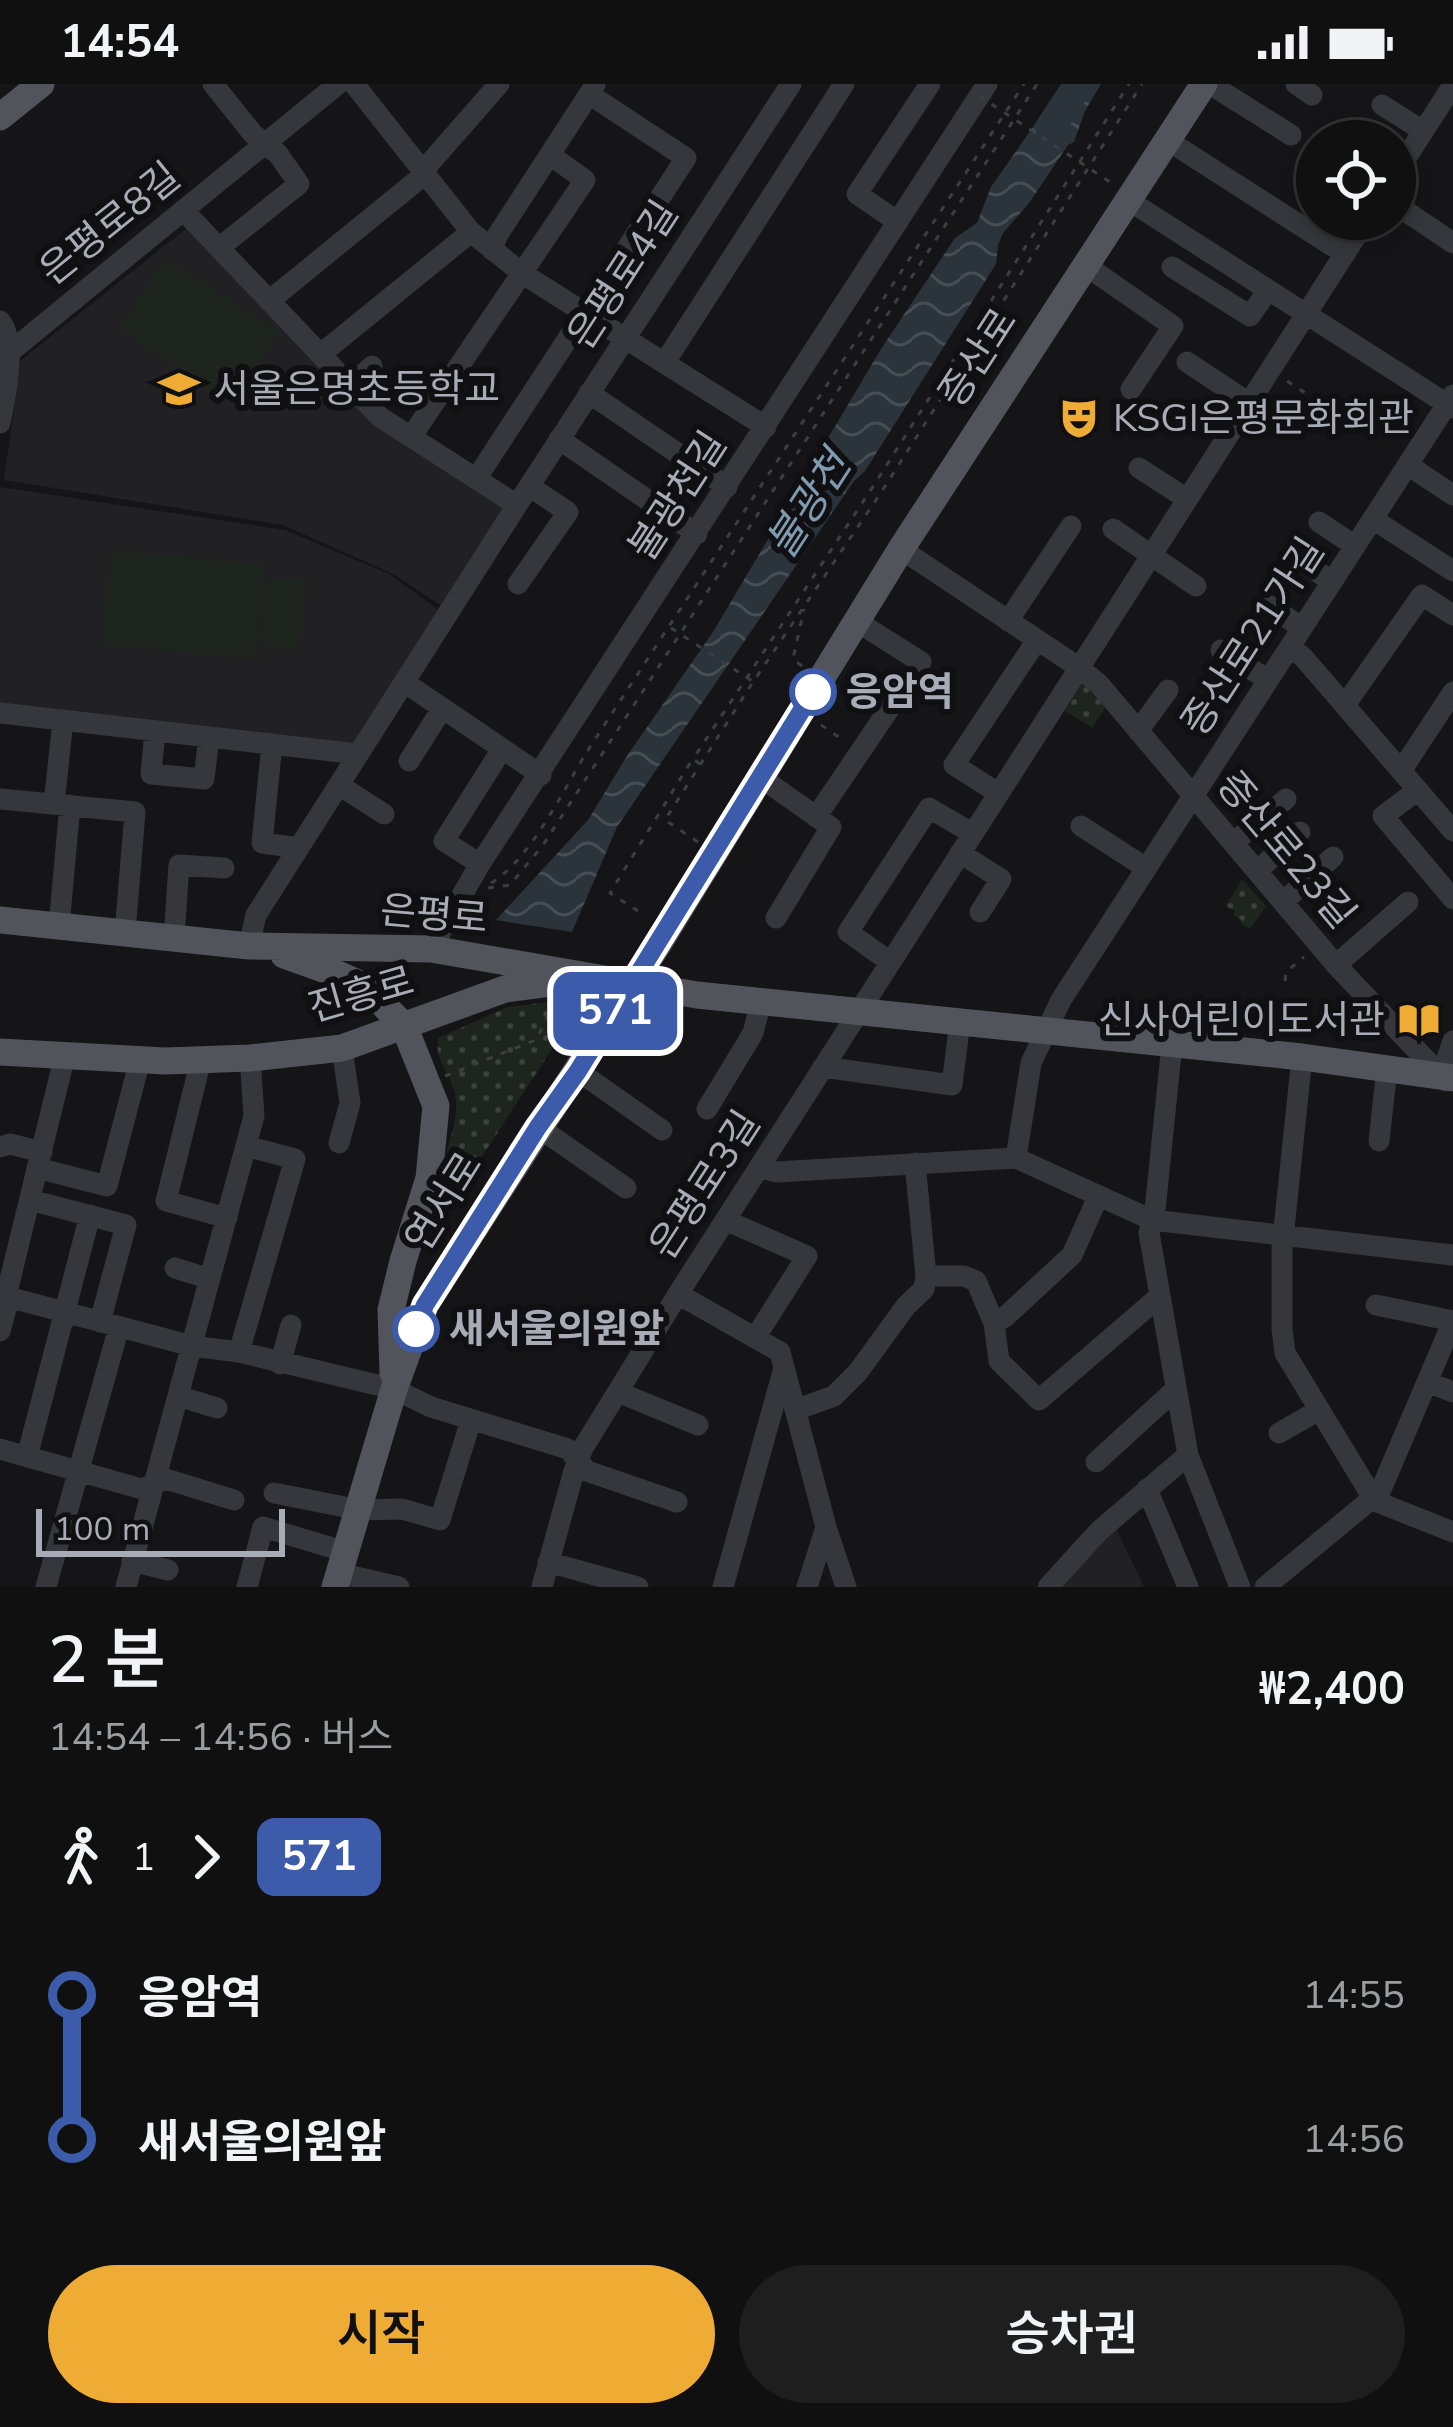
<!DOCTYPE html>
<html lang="ko">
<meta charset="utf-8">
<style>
body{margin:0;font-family:"Nunito Sans","Noto Sans KR",sans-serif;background:#1e1e1f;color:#f1f3f6;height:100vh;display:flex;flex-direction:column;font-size:45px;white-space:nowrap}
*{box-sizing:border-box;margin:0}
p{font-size:39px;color:#9c9d9f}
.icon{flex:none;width:66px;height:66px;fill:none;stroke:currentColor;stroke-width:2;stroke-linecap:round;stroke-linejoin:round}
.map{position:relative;height:1503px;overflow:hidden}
.side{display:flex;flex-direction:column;background:#101011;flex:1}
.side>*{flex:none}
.badge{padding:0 24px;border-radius:18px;font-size:42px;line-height:78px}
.controls{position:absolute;left:1296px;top:36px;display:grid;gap:24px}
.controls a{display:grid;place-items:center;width:120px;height:120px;border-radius:50%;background:#101011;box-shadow:0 6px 18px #0003,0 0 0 3px #303031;font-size:60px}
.scale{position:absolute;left:36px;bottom:30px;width:249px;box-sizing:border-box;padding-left:12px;border:6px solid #a7acb7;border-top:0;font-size:33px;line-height:42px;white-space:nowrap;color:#a7acb7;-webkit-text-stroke:9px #101012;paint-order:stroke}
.map>.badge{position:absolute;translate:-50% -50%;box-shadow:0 0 0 6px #fff}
.legs{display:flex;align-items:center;gap:18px;height:132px;padding:0 48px;font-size:39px}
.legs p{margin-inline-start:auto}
.overview{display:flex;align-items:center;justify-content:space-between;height:204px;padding:0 48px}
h1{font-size:66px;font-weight:600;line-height:90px}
.button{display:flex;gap:24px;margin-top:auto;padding:24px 48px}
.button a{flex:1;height:138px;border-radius:72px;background:#efac35;color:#111;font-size:48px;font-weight:600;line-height:138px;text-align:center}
.button a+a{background:#1e1e1f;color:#f1f3f6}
ul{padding:0 48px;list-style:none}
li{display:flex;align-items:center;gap:42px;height:144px;font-size:45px}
li i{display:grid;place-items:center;width:18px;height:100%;margin:0 15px;background:currentColor}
li i::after{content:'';width:30px;height:30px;margin:-15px;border:9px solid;border-radius:50%;background:#101011}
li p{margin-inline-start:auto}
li:first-child i{background:linear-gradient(#0000 50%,currentColor 0)}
li:last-child i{background:linear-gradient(currentColor 50%,#0000 0)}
.status{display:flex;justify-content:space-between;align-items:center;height:84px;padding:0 60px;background:#101011;direction:ltr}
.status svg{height:33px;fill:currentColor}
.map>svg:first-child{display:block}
.built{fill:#212124}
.green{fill:#1d251e}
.park{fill:url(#park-dots)}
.water{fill:url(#water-waves)}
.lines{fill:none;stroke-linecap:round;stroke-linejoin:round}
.river{stroke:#2b343b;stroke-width:30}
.path{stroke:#3c3e43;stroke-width:3;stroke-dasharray:6 9;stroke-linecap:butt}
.minor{stroke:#36373c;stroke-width:21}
.major{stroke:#52545b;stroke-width:27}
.path-bridge{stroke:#3c3e43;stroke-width:3;stroke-dasharray:6 9;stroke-linecap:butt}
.line-1-casing{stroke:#fff;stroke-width:27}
.line-1{stroke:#3d5bab;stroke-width:18}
.stop-1-dot{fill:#fff;stroke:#3d5bab;stroke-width:6}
.labels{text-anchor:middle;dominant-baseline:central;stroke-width:12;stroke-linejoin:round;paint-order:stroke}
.street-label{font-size:39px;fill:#a7acb7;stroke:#101012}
.poi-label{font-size:39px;fill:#a7acb7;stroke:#101012;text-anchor:start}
.stop-label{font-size:39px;font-weight:bold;fill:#a7acb7;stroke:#101012;text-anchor:start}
.water-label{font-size:42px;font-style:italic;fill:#7f9bb1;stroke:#101012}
</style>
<div class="status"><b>14:54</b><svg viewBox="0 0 49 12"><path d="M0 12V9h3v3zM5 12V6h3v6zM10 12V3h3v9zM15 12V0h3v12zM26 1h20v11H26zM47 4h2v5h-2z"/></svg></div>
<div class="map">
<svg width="1453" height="1503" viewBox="0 0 1453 1503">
<defs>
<pattern id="park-dots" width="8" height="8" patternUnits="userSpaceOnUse" patternTransform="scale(3)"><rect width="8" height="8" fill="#1d251e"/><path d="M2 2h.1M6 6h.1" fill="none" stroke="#3b423c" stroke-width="1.8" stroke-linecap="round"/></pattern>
<pattern id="water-waves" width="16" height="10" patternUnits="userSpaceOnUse" patternTransform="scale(3)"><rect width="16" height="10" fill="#2b343b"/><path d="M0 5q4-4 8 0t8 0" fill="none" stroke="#474f55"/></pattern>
</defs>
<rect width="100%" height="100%" fill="#151517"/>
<path class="built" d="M 187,144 L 370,335 L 507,425 L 443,523 L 393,490 L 283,441 L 4,396 L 21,276 Z
M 0,403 L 285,446 L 389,490 L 440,527 L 354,665 L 0,621 Z
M 1117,1446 L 1144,1503 L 1058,1503 L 1106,1452 Z"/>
<path class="green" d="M 164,174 L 280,248 L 233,320 L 120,246 Z
M 111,466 L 264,480 L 256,575 L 103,560 Z
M 267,494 L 305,497 L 298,565 L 261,562 Z"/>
<path class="park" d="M 1083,598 L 1106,623 L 1092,644 L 1065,627 Z
M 1242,795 L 1266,822 L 1250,845 L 1240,839 L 1241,836 L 1234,831 L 1235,827 L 1226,822 Z
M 565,916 L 575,916 L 578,921 L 575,930 L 464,1100 L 442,1105 L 437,1095 C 445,1070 461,1035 455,1009 C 450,989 434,975 438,954 L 508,923 Z"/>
<path class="water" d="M 1063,0 L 1077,0 L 1071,10 L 1077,15 L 1089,0 L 1101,0 L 1085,27 L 1074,58 L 1068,61 L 1029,119 L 1003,149 L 998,161 L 996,180 L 865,387 L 854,397 L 617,743 L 572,848 L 496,836 L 588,736 L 627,672 L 713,548 L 881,265 L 955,154 L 977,139 L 991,103 Z"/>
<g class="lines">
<path class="river" d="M 1050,44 L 1079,0"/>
<path class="path" d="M 1287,297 L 1310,312
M 671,544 L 752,597
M 802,582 L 793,575 L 804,525
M 821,641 L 843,656
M 700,680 L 693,675 L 874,401 L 1129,0
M 698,758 L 665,736 L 753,598 L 880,410 L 1142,0
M 491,799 C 531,775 563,706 588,666 L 1024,0
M 488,804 L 510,801 L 543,761 L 1037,0
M 638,827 L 610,809 L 692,676
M 1285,897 L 1286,888 L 1304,873
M 445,992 L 536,956 L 553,923"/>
<path class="minor" d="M 213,0 L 253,50 L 278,70 L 299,100 L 219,164
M 354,0 L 471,148 L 523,190 L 766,343
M 1210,0 L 1291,51
M 1296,0 L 1312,11
M 1382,21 L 1423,47
M 1167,56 L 1345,170
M 1395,91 L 1453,1
M 1128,116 L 1453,324
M 1395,120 L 1453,159
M 183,126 L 380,333 L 517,421
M 898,138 L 857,110 L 930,0
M 492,166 L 497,152 L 595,1
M 1085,181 L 1173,242 L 1131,305
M 1172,183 L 1250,232 L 1268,206
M 269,217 L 425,90 L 429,80 L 499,0
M 0,237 C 18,259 5,313 0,339
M 321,270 L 471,148
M 0,276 L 338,0
M 665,278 L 844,0
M 1187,278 L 1249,319
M 351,302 L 372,282
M 589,309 L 727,403
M 411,353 L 585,96 L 550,71
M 559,355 L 697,450
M 1408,381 L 1453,411
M 1139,384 L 1187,415
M 476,395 L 686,74 L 589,10
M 1373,435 L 1453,487
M 1319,438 L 1355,462
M 1113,445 L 1196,502
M 901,465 L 1078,583 L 1099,600 L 1336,881 L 1446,997
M 1297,475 L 1332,497
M 518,500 L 568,428 L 529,402
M 1270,522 L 1302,544
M 1008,537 L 1071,442
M 1290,563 L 1303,573 L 1453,747
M 1221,566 L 1268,596
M 404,598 L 541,691
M 1345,621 L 1422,511 L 1453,531
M 0,629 L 358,670
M 155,647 L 151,690 L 204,695 L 209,653
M 1138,647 L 1168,606
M 272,660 L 262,759 L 299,764
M 409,677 L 442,625
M 1401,687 L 1453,608
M 760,693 L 831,743 L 776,834
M 339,701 L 384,730
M 1418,706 L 1383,732 L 1453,815
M 998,709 L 954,681 L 1037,556
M 0,715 L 135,728 L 125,849
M 54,720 L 63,636
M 816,733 L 921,578 L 856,537
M 1081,742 L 1146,784
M 1233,759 L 1286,715
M 960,769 L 1001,795 L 980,828
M 480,780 L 444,757 L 502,665
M 1257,787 L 1300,748
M 1283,818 L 1333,773
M 59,842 L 70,721
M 174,854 L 179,781 L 224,784
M 249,862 L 256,831 L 517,421 L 791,0
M 431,865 L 480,780 L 987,0
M 890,878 L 848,848 L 929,724 L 972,749
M 1336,881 L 1408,818
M 1172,960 L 1155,1126 L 1149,1149 L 1188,1371 L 1240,1503
M 1302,973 L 1282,1164 L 1282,1245 L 1285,1269 L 1373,1414 L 1380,1419 L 1453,1448
M 201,976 L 166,1117 L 227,1134
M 823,983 L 952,1001 L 960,938
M 578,987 L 662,1046
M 1441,992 L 1453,957
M 707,1025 L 753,949 L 761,918
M 538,1043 L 626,1104
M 1379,1057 L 1387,984
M 339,1059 L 350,1019 L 342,964
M 0,1063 L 10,1060 L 42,1068
M 1016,1074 L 1031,979 L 1061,916 L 1453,311
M 759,1083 L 776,1088 L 1016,1074 L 1152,1136 L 1453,1171
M 37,1084 L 107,1102 L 140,976
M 30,1116 L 126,1141 L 100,1238
M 725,1136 L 807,1172 L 755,1254
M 175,1184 L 210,1195
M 926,1192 L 964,1192 L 976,1197 L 994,1239 L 999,1277 L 1039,1316 L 1160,1212
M 678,1210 L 780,1268 L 826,1443 L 846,1503
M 0,1211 L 192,1262 L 239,1268 L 394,1305 L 431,1323 L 568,1365 L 587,1387 L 677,1418
M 1376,1221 L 1453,1237
M 994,1239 L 1005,1233 L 1072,1171 L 1098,1113
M 0,1247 L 7,1221 L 6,1212 L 65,971
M 239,1268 L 295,1075 L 246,1062
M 280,1280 L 291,1241
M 1427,1298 L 1453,1308
M 618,1308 L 698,1341
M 178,1312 L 217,1324
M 795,1326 L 834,1312 L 858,1288 L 906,1222 L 924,1205 L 926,1192 L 915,1079
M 1279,1349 L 1319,1326
M 0,1365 L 142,1405 L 166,1395 L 234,1416
M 27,1373 L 90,1131
M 1096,1378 L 1175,1306
M 1147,1405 L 1188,1503
M 274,1409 L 360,1426 L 402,1425 L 440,1436 L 471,1336
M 132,1477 L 168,1486
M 548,1478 L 638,1503
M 339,1489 L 399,1503
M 46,1503 L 119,1243
M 126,1503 L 254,1032 L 250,974
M 247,1503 L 263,1443 L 346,1468
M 542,1503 L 574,1387 L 583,1364 L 678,1210 L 1367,135
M 723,1503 L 784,1284
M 807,1503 L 826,1443
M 1048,1503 L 1099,1447 L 1188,1371
M 1265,1503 L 1380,1408 L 1453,1237"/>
<path class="major" d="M 0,33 L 41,0
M 0,836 L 249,862 L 431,865 L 697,911 L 1302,973 L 1453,994
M 284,871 L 340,891 L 358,899 L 378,915 L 404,942 L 436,1022 L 429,1094 L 403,1177 L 391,1226 L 393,1289
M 0,968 L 165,977 L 250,974 L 342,964 L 505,905 L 566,897
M 335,1503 L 394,1305 L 425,1221 L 659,859 L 901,465 L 1204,0"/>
<path class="path-bridge" d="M 979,12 L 1110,98"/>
</g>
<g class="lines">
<g class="line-1-casing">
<path id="line-1" d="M 416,1245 L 425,1221 L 538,1043 L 578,987 L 813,608"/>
</g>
<use href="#line-1" class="line-1"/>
</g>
<defs>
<g id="school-bare" transform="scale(3.24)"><path d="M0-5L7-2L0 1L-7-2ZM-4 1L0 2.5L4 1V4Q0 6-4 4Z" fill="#efac35" stroke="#101012" stroke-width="2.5" paint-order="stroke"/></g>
<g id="theatre-bare" transform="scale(3.24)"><path d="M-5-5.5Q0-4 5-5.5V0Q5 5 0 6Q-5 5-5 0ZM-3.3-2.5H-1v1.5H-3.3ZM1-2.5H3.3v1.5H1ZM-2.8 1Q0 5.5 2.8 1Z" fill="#efac35" stroke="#101012" stroke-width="2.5" paint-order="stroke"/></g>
<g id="library-bare" transform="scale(3.24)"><path d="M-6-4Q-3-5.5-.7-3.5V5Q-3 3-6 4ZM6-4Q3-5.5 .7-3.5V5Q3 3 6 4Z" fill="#efac35" stroke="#101012" stroke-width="2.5" paint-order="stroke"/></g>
</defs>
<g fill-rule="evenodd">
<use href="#school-bare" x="179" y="305"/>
<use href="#theatre-bare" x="1079" y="334"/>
<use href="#library-bare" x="1419" y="936"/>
</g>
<g class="stop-1-dot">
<circle cx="813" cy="608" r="21"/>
<circle cx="416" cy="1245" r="21"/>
</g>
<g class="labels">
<g class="street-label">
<text transform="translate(110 140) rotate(-39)">은평로8길</text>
<text transform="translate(623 191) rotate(-57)">은평로4길</text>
<text transform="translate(978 274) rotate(-57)">증산로</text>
<text transform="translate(678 412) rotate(-57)">불광천길</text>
<text transform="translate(1253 553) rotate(-57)">증산로21가길</text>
<text transform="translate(1286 766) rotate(50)">증산로23길</text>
<text transform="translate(434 831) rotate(5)">은평로</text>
<text transform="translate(361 911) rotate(-16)">진흥로</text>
<text transform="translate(705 1101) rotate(-57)">은평로3길</text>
<text transform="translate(444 1118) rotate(-58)">연서로</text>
</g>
<g class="poi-label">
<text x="213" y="305">서울은명초등학교</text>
<text x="1113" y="334">KSGI은평문화회관</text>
<text x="1385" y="936" text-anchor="end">신사어린이도서관</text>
</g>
<g class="stop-label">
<text x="846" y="608">응암역</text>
<text x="449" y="1245">새서울의원앞</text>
</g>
<g class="water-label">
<text transform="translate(809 421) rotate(-57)">불광천</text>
</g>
</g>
</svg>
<div class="controls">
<a><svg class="icon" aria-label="locate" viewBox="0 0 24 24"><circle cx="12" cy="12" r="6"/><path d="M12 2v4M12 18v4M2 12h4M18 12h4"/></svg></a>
</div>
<div class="scale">100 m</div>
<b class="badge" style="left:615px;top:927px;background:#3d5bab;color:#fff">571</b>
</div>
<section class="side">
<div class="overview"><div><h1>2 분</h1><p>14:54 – 14:56 · 버스</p></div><b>₩2,400</b></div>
<div class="legs"><svg class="icon" aria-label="walk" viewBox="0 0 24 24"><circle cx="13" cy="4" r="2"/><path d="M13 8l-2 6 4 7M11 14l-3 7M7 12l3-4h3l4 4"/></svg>1<svg class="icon" aria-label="forward" viewBox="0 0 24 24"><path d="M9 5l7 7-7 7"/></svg><b class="badge" style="background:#3d5bab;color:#fff">571</b></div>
<ul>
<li><i style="color:#3d5bab"></i><b>응암역</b><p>14:55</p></li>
<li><i style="color:#3d5bab"></i><b>새서울의원앞</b><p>14:56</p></li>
</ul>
<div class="button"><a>시작</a><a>승차권</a></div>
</section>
